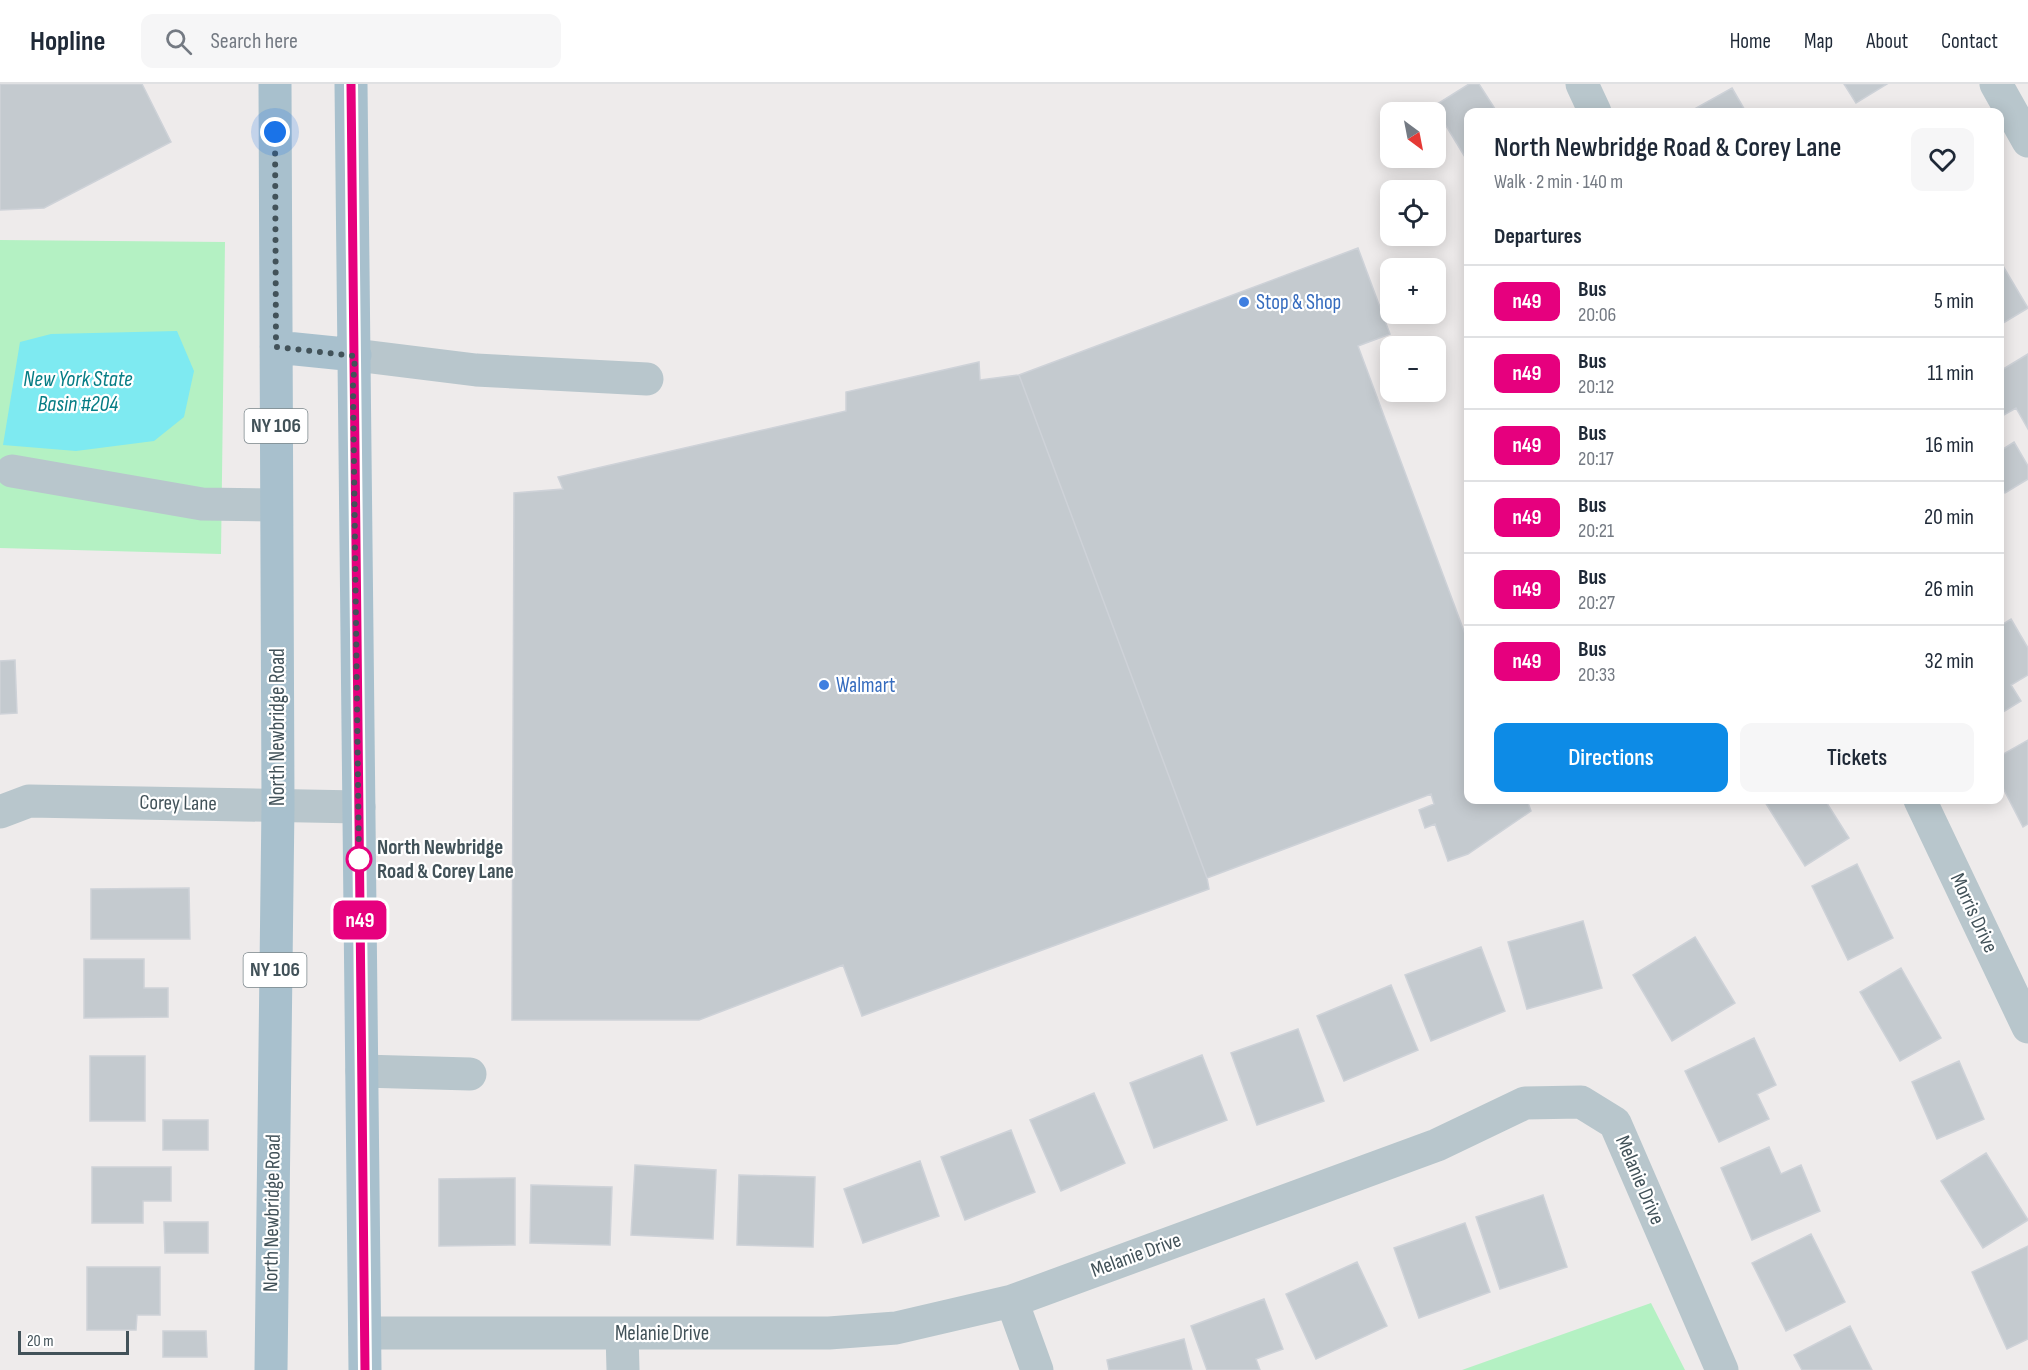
<!DOCTYPE html>
<meta charset="utf-8">
<style>
body{margin:0;font-family:"Sofia Sans Condensed",sans-serif;background:#f6f6f7;color:#1f2937;height:100vh;display:flex;flex-direction:column;font-size:22px;white-space:nowrap}
*{box-sizing:border-box;margin:0}
p{font-size:20px;color:#747a83}
.icon{flex:none;width:33px;height:33px;fill:none;stroke:currentColor;stroke-width:2;stroke-linecap:round;stroke-linejoin:round}
.map{position:relative;flex:1;overflow:hidden}
.drawer{position:absolute;left:1464px;top:24px;width:540px;height:696px;display:flex;flex-direction:column;background:#fff;border-radius:12px;box-shadow:0 3px 15px #0003}
.drawer>*{flex:none}
.badge{padding:0 12px;border-radius:9px;font-size:21px;line-height:39px}
.needle{width:39px;rotate:148deg}
.tools{position:absolute;left:1380px;top:18px;display:grid;gap:12px}
.tools a{display:grid;place-items:center;width:66px;height:66px;border-radius:12px;background:#fff;box-shadow:0 3px 15px #0003;font-size:30px}
.scale{position:absolute;left:18px;bottom:15px;width:111px;box-sizing:border-box;padding-left:6px;border:3px solid #425259;border-top:0;font-size:16px;line-height:21px;white-space:nowrap;color:#425259;-webkit-text-stroke:4px #fff;paint-order:stroke}
.you{position:absolute;width:30px;height:30px;margin:-15px;border:4px solid #fff;border-radius:50%;background:#1a73e8;box-shadow:0 0 0 9px #1a73e833}
.map>.badge{position:absolute;translate:-50% -50%;box-shadow:0 0 0 3px #fff}
h2{padding:0 30px;font-size:22px;line-height:54px}
.round{display:grid;place-items:center;flex:none;width:63px;height:63px;border-radius:12px;background:#f6f6f7}
.headline{display:flex;align-items:center;justify-content:space-between;height:102px;padding:0 30px}
h1{font-size:28px;font-weight:600;line-height:45px}
.button{display:flex;gap:12px;margin-top:auto;padding:12px 30px}
.button a{flex:1;height:69px;border-radius:12px;background:#0d8be6;color:#fff;font-size:24px;font-weight:600;line-height:69px;text-align:center}
.button a+a{background:#f6f6f7;color:#1f2937}
ul{padding:0;list-style:none}
li{display:flex;align-items:center;gap:18px;height:72px;padding:0 30px;border-top:2px solid #e0e1e3}
li div{flex:1}
li b{display:block;font-size:22px}
li em{font-style:normal}
li .badge{min-width:66px;font-weight:700;text-align:center}
header{display:flex;align-items:center;gap:36px;box-sizing:border-box;height:84px;padding:0 30px;background:#fff;border-bottom:2px solid #e0e1e3}
header strong{font-size:28px}
nav{display:flex;gap:33px;margin-inline-start:auto;font-size:21px}
.search{width:420px;height:54px;background:#f6f6f7;display:flex;align-items:center;gap:15px;box-sizing:border-box;padding:0 21px;border-radius:12px;color:#747a83;font-size:22px}
.map>svg:first-child{display:block}
.green{fill:#b4f1c3}
.water{fill:#7eeaf1}
.building{fill:#c4cacf;stroke:#ced2d8;stroke-width:1.5}
.lines{fill:none;stroke-linecap:round;stroke-linejoin:round}
.minor{stroke:#b8c6cc;stroke-width:33}
.major{stroke:#a8c0cd;stroke-width:33}
.line-casing{stroke:#fff;stroke-width:14}
.line{stroke:#e6007e;stroke-width:9}
.walk{stroke:#425259;stroke-width:6;stroke-dasharray:0 10.8}
.shop-dot{fill:#3f7fe0;stroke:#fff;stroke-width:2}
.stop-dot{fill:#fff;stroke:#e6007e;stroke-width:3}
.labels{text-anchor:middle;dominant-baseline:central;stroke-width:4.5;stroke-linejoin:round;paint-order:stroke}
.shield{fill:#fff;stroke:#7b868b;stroke-width:1.5}
.shield-label{font-size:20px;font-weight:bold;fill:#425259}
.shop-label{font-size:21px;fill:#366cbe;stroke:#fff;text-anchor:start}
.street-label{font-size:21px;fill:#425259;stroke:#fff}
.stop-label{font-size:21px;font-weight:bold;fill:#425259;stroke:#fff;text-anchor:start}
.water-label{font-size:22px;font-style:italic;fill:#067d85;stroke:#fff}
</style>
<header>
<strong>Hopline</strong>
<div class="search"><svg class="icon" aria-label="search" viewBox="0 0 24 24"><circle cx="10" cy="10" r="6"/><path d="M15 15l6 6"/></svg>Search here</div>
<nav><a>Home</a><a>Map</a><a>About</a><a>Contact</a></nav>
</header>
<div class="map">
<svg width="2028" height="1286" viewBox="0 0 2028 1286">
<rect width="100%" height="100%" fill="#eeebeb"/>
<path class="green" d="M 0,156 L 225,158 L 221,470 L 0,464 Z
M 1651,1219 L 1685,1286 L 1462,1286 Z"/>
<path class="water" d="M 177,247 L 194,287 L 184,333 L 154,357 L 76,367 L 3,361 L 20,258 L 51,250 Z"/>
<path class="building" d="M 0,0 L 142,0 L 171,58 L 44,124 L 0,126 Z
M 1469,0 L 1479,0 L 1497,28 L 1468,28 L 1468,78 L 1434,22 Z
M 1844,0 L 1887,0 L 1856,19 Z
M 1732,4 L 1746,28 L 1689,28 Z
M 1358,164 L 1390,250 L 1358,262 L 1468,558 L 1468,716 L 1527,716 L 1531,727 L 1468,770 L 1448,777 L 1435,740 L 1425,744 L 1419,726 L 1434,720 L 1431,710 L 1207,794 L 1019,291 Z
M 2000,177 L 2028,224 L 2000,241 Z
M 2028,270 L 2028,345 L 2016,324 L 2004,331 L 2000,322 L 2000,287 Z
M 979,278 L 980,296 L 1019,291 L 1207,794 L 1209,805 L 862,932 L 843,881 L 699,936 L 512,936 L 514,409 L 563,405 L 558,393 L 846,327 L 846,308 Z
M 2014,358 L 2028,382 L 2028,395 L 2005,409 L 2000,400 L 2000,367 Z
M 2011,535 L 2028,564 L 2028,591 L 2011,601 L 2021,617 L 2000,630 L 2000,542 Z
M 15,576 L 17,629 L 0,630 L 0,577 Z
M 2028,656 L 2028,740 L 2023,743 L 2000,698 L 2000,672 Z
M 1769,716 L 1825,716 L 1849,754 L 1805,782 L 1765,718 Z
M 1857,780 L 1893,854 L 1848,876 L 1812,802 Z
M 189,804 L 190,855 L 91,855 L 91,805 Z
M 1583,837 L 1602,904 L 1527,925 L 1508,858 Z
M 1695,853 L 1735,919 L 1672,957 L 1633,891 Z
M 1481,863 L 1505,927 L 1431,957 L 1405,891 Z
M 84,875 L 144,875 L 144,904 L 168,904 L 168,933 L 84,934 Z
M 1901,884 L 1941,954 L 1900,977 L 1860,908 Z
M 1391,901 L 1418,966 L 1344,997 L 1317,932 Z
M 1298,945 L 1324,1017 L 1257,1041 L 1231,969 Z
M 1754,954 L 1776,1001 L 1757,1010 L 1769,1035 L 1719,1058 L 1685,987 Z
M 1202,971 L 1227,1036 L 1154,1064 L 1130,999 Z
M 90,972 L 145,972 L 145,1037 L 90,1037 Z
M 1959,977 L 1984,1035 L 1937,1055 L 1912,998 Z
M 1094,1009 L 1125,1079 L 1061,1107 L 1030,1036 Z
M 163,1036 L 208,1036 L 208,1066 L 163,1066 Z
M 1011,1046 L 1035,1108 L 965,1136 L 941,1073 Z
M 1769,1063 L 1781,1090 L 1801,1081 L 1820,1127 L 1752,1156 L 1721,1084 Z
M 1986,1069 L 2028,1136 L 1983,1164 L 1941,1097 Z
M 920,1077 L 939,1132 L 863,1159 L 844,1105 Z
M 635,1081 L 716,1086 L 713,1155 L 631,1151 Z
M 92,1083 L 171,1083 L 171,1117 L 143,1117 L 143,1139 L 92,1139 Z
M 739,1091 L 815,1093 L 813,1163 L 737,1161 Z
M 515,1094 L 515,1161 L 439,1162 L 439,1095 Z
M 531,1101 L 612,1103 L 610,1161 L 530,1159 Z
M 1543,1111 L 1567,1183 L 1500,1205 L 1476,1133 Z
M 164,1138 L 208,1138 L 208,1169 L 165,1169 Z
M 1465,1139 L 1490,1208 L 1419,1234 L 1394,1164 Z
M 1811,1150 L 1845,1218 L 1786,1247 L 1752,1179 Z
M 2028,1162 L 2028,1255 L 2007,1265 L 1972,1188 Z
M 1357,1178 L 1387,1242 L 1316,1275 L 1286,1210 Z
M 87,1183 L 160,1183 L 160,1231 L 137,1231 L 136,1246 L 87,1246 Z
M 1264,1215 L 1283,1265 L 1256,1275 L 1260,1286 L 1207,1286 L 1191,1242 Z
M 1850,1242 L 1872,1286 L 1802,1286 L 1794,1271 Z
M 163,1247 L 206,1247 L 207,1273 L 163,1273 Z
M 1184,1255 L 1192,1286 L 1109,1286 L 1107,1276 Z"/>
<g class="lines">
<path class="minor" d="M 1582,0 L 1595,28
M 1996,0 L 2028,57
M 355,271 L 476,286 L 647,295
M 12,387 L 202,420 L 276,421
M 1920,716 L 2028,943
M 0,728 L 29,717 L 359,723
M 362,987 L 470,990
M 1012,1217 L 1037,1286
M 365,1249 L 829,1249 L 896,1244 L 1012,1217 L 1437,1061 L 1525,1019 L 1581,1018 L 1615,1039 L 1722,1286
M 622,1249 L 623,1286"/>
<path class="major" d="M 351,0 L 365,1286
M 276,263 L 355,271
M 271,1286 L 278,721 L 275,0"/>
</g>
<g class="lines">
<g class="line-casing">
<path id="line" d="M 351,0 L 365,1286"/>
</g>
<use href="#line" class="line"/>
<path class="walk" d="M 275,48 L 276,263 L 355,272 L 353,302 L 359,778 L 359,775"/>
</g>
<g class="shop-dot">
<circle cx="1244" cy="218" r="6"/>
<circle cx="824" cy="601" r="6"/>
</g>
<circle class="stop-dot" cx="359" cy="775" r="12"/>
<g class="labels">
<g class="shield">
<rect x="244.5" y="325" width="63" height="34" rx="4.5"/>
<rect x="243.5" y="869" width="63" height="34" rx="4.5"/>
</g>
<g class="shield-label">
<text x="276" y="342">NY 106</text>
<text x="275" y="886">NY 106</text>
</g>
<g class="shop-label">
<text x="1256" y="218">Stop &amp; Shop</text>
<text x="836" y="601">Walmart</text>
</g>
<g class="street-label">
<text transform="translate(277 643) rotate(-90)">North Newbridge Road</text>
<text transform="translate(178 719) rotate(1)">Corey Lane</text>
<text transform="translate(1974 829) rotate(65)">Morris Drive</text>
<text transform="translate(1640 1096) rotate(67)">Melanie Drive</text>
<text transform="translate(272 1129) rotate(-89)">North Newbridge Road</text>
<text transform="translate(1136 1171) rotate(-20)">Melanie Drive</text>
<text x="662" y="1249">Melanie Drive</text>
</g>
<g class="stop-label">
<text x="377" y="763">North Newbridge<tspan x="377" dy="24">Road &amp; Corey Lane</tspan></text>
</g>
<g class="water-label">
<text x="78" y="295">New York State<tspan x="78" dy="25">Basin #204</tspan></text>
</g>
</g>
</svg>
<div class="tools">
<a><svg class="needle" viewBox="-14 -14 28 28"><path d="M0-13l5 13h-10z" fill="#e53935"/><path d="M0 13l5-13h-10z" fill="#747a83"/></svg></a>
<a><svg class="icon" aria-label="locate" viewBox="0 0 24 24"><circle cx="12" cy="12" r="6"/><path d="M12 2v4M12 18v4M2 12h4M18 12h4"/></svg></a>
<a>+</a>
<a>−</a>
</div>
<div class="scale">20 m</div>
<div class="you" style="left:275px;top:48px"></div>
<b class="badge" style="left:360px;top:836px;background:#e6007e;color:#fff">n49</b>
<section class="drawer">
<div class="headline"><div><h1>North Newbridge Road &amp; Corey Lane</h1><p>Walk · 2 min · 140 m</p></div><a class="round"><svg class="icon" aria-label="heart" viewBox="0 0 24 24"><path d="M12 20l-8-8c-3-5 5-10 8-4 3-6 11-1 8 4z"/></svg></a></div>
<h2>Departures</h2>
<ul>
<li><span class="badge" style="background:#e6007e;color:#fff">n49</span><div><b>Bus</b><p>20:06</p></div><em>5 min</em></li>
<li><span class="badge" style="background:#e6007e;color:#fff">n49</span><div><b>Bus</b><p>20:12</p></div><em>11 min</em></li>
<li><span class="badge" style="background:#e6007e;color:#fff">n49</span><div><b>Bus</b><p>20:17</p></div><em>16 min</em></li>
<li><span class="badge" style="background:#e6007e;color:#fff">n49</span><div><b>Bus</b><p>20:21</p></div><em>20 min</em></li>
<li><span class="badge" style="background:#e6007e;color:#fff">n49</span><div><b>Bus</b><p>20:27</p></div><em>26 min</em></li>
<li><span class="badge" style="background:#e6007e;color:#fff">n49</span><div><b>Bus</b><p>20:33</p></div><em>32 min</em></li>
</ul>
<div class="button"><a>Directions</a><a>Tickets</a></div>
</section>
</div>
